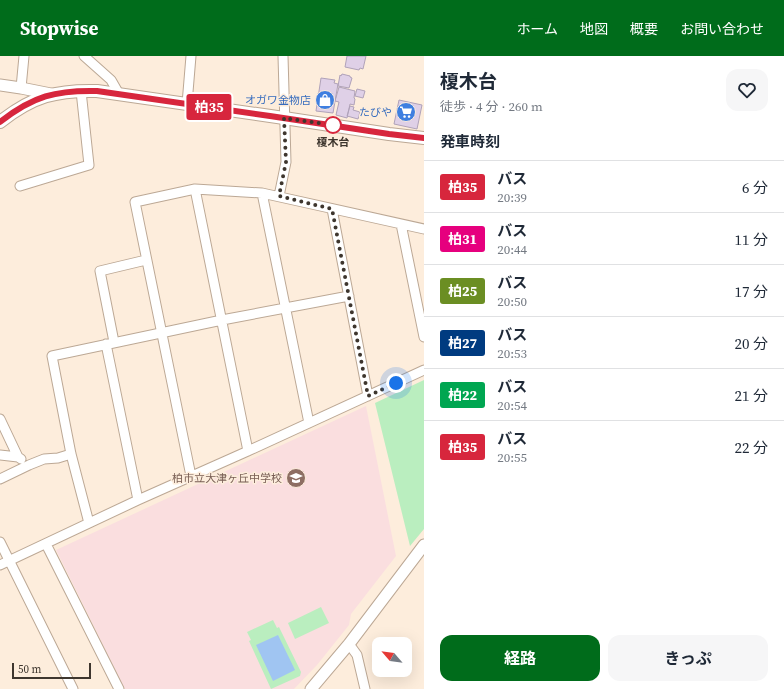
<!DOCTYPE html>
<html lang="ja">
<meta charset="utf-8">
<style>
body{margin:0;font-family:"Source Serif 4","Noto Sans JP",serif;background:#f6f6f7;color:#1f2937;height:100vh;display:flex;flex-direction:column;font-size:15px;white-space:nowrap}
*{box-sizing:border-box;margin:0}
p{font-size:13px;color:#747a83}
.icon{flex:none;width:22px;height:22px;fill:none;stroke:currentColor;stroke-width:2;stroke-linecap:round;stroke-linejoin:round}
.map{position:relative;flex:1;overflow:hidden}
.panel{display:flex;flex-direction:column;background:#fff;width:360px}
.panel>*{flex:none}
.badge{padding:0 8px;border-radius:3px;font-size:14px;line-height:26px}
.needle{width:26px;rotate:298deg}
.buttons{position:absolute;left:372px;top:581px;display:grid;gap:8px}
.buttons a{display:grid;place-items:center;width:40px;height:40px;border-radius:8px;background:#fff;box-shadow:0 4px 16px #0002;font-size:20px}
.scale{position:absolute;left:12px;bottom:10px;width:79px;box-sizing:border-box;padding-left:4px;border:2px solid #3e362e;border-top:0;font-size:11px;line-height:14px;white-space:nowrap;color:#3e362e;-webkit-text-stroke:3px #fdeddc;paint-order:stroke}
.you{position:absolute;width:20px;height:20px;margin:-10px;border:3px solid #fff;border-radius:50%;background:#1a73e8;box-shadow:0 0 0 6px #1a73e833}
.map>.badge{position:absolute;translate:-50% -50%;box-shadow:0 0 0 2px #fff}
h2{padding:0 16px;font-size:15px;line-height:36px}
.round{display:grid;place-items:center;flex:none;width:42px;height:42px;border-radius:12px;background:#f6f6f7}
.headline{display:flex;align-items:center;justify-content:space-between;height:68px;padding:0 16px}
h1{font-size:19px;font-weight:700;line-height:30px}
.primary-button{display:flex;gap:8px;margin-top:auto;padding:8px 16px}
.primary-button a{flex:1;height:46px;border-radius:12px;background:#006c1b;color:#fff;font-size:16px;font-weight:700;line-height:46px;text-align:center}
.primary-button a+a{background:#f6f6f7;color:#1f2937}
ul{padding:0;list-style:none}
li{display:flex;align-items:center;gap:12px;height:52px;padding:0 16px;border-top:1px solid #e0e1e3}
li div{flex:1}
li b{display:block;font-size:15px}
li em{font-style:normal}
li .badge{min-width:44px;font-weight:700;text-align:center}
header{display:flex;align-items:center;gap:24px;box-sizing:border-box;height:56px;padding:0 20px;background:#006c1b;color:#fff}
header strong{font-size:19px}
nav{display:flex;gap:22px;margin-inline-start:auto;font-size:14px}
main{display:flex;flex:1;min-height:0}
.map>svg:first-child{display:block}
.education{fill:#fadedf}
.green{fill:#baeebf}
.water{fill:#a0c5f2}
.building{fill:#dfd0e7;stroke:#b0a2b9}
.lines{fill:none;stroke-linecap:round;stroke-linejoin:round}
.minor-casing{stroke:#bca895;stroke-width:11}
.tertiary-casing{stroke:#bca895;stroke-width:13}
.secondary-casing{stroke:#bca895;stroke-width:14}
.minor{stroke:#fff;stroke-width:9}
.tertiary{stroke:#fff;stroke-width:11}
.secondary{stroke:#fff;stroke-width:12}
.line-casing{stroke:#fff;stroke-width:9}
.line{stroke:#d7263d;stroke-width:6}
.walk{stroke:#3e362e;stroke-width:4;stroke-dasharray:0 7.2}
.stop-dot{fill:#fff;stroke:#d7263d;stroke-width:2}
.labels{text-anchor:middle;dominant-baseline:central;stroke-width:3;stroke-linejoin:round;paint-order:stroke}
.shop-label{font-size:11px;fill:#366cbe;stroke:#fdeddc;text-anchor:end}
.stop-label{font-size:11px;font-weight:bold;fill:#3e362e;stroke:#fdeddc}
.education-label{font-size:11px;fill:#785e54;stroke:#fdeddc;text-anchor:end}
</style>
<header>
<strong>Stopwise</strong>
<nav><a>ホーム</a><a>地図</a><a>概要</a><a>お問い合わせ</a></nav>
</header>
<main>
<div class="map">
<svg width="424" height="633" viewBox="0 0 424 633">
<rect width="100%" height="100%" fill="#fdeddc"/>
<path class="education" d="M 366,350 L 396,500 L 351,558 L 349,569 L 317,609 L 294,633 L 125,633 L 56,494 Z"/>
<path class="green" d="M 424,324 L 424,473 L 410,490 L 375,347 Z
M 321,551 L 329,567 L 295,583 L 288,567 Z
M 273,564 L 277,572 L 279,571 L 301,616 L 300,620 L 271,633 L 249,585 L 251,584 L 247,576 Z"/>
<path class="water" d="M 278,579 L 295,614 L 273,625 L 256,589 Z"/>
<path class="building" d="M 347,0 L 366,0 L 363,13 L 360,12 L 359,14 L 345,11 Z
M 342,18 L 350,20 L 350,21 L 352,22 L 349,32 L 338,30 L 340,19 L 341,20 Z
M 321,22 L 335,24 L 334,27 L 338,28 L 333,57 L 316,55 Z
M 339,31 L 355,35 L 354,42 L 355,43 L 354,49 L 350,48 L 347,62 L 336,59 L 339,46 L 335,45 Z
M 357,33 L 365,35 L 363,42 L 355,40 Z
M 399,44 L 422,49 L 417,73 L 394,68 Z
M 350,50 L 354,51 L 353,54 L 360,56 L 358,63 L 347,60 Z"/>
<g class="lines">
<g class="minor-casing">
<path id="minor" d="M 84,0 L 111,24 L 119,38
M 21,32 L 24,0
M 187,48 L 191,0
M 20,130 L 89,109 L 81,35
M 195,133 L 248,395
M 262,137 L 309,367
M 279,140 L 286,106 L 283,0
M 332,153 L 368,340
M 401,168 L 424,281
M 114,286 L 100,215 L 146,204
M 106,288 L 138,444
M 0,363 L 18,401
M 0,399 L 18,401 L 21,403
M 191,420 L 135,146 L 195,133 L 262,137 L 424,173
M 0,423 L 29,409 L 44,403 L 58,402 L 71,398
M 89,467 L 71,398 L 52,300 L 222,264 L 349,240
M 0,486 L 73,633
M 46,488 L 119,633
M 0,509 L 138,444 L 248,395 L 424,314
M 349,588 L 357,599 L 365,633"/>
</g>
<g class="tertiary-casing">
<path id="tertiary" d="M 0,29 L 21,32 L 51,38
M 311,633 L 349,588 L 424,489"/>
</g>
<g class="secondary-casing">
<path id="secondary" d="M 0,66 C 33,40 56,34 97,35 L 284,62 L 389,78 L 424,82"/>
</g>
<use href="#minor" class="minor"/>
<use href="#tertiary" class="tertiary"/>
<use href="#secondary" class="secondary"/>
</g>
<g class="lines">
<g class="line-casing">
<path id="line" d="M 0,66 C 33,40 56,34 97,35 L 270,60 L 389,78 L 424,82"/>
</g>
<use href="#line" class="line"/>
<path class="walk" d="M 333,69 L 284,62 L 286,106 L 279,140 L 332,153 L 368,340 L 396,327"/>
</g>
<defs>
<g id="shop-disc" transform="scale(1)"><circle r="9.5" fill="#3f7fe0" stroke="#fdeddc"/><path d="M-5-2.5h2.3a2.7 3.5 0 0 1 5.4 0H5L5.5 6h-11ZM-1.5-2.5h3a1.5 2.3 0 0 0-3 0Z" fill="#fff"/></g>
<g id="supermarket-disc" transform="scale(1)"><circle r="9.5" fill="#3f7fe0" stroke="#fdeddc"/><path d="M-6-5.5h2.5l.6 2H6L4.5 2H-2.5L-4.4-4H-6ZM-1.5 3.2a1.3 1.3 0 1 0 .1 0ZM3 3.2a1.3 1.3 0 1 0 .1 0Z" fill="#fff"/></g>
<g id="school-disc" transform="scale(1)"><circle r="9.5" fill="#8d6e63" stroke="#fdeddc"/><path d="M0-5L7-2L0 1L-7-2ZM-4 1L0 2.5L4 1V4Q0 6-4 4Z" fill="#fff"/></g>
</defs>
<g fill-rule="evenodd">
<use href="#shop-disc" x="325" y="44"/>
<use href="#supermarket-disc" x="406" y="56"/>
<use href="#school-disc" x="296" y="422"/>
</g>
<circle class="stop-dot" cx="333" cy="69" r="8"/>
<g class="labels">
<g class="shop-label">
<text x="311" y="44">オガワ金物店</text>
<text x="392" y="56">たびや</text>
</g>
<g class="stop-label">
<text x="333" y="86">榎木台</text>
</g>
<g class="education-label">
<text x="282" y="422">柏市立大津ヶ丘中学校</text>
</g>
</g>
</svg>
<div class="buttons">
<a><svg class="needle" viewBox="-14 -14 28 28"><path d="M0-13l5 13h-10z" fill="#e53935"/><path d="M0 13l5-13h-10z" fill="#747a83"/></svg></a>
</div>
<div class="scale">50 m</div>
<div class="you" style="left:396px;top:327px"></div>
<b class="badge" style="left:209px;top:51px;background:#d7263d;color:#fff">柏35</b>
</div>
<section class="panel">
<div class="headline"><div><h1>榎木台</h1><p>徒歩 · 4 分 · 260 m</p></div><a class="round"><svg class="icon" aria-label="heart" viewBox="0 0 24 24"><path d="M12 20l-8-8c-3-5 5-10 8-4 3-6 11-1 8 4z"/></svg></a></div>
<h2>発車時刻</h2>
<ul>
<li><span class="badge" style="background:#d7263d;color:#fff">柏35</span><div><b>バス</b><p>20:39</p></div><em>6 分</em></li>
<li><span class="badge" style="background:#e6007e;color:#fff">柏31</span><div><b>バス</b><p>20:44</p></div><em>11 分</em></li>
<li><span class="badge" style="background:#6b8e23;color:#fff">柏25</span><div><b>バス</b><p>20:50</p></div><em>17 分</em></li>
<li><span class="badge" style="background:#003b80;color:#fff">柏27</span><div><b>バス</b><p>20:53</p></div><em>20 分</em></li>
<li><span class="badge" style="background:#00a651;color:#fff">柏22</span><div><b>バス</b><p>20:54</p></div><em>21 分</em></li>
<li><span class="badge" style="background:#d7263d;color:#fff">柏35</span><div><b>バス</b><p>20:55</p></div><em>22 分</em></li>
</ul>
<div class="primary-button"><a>経路</a><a>きっぷ</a></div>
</section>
</main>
